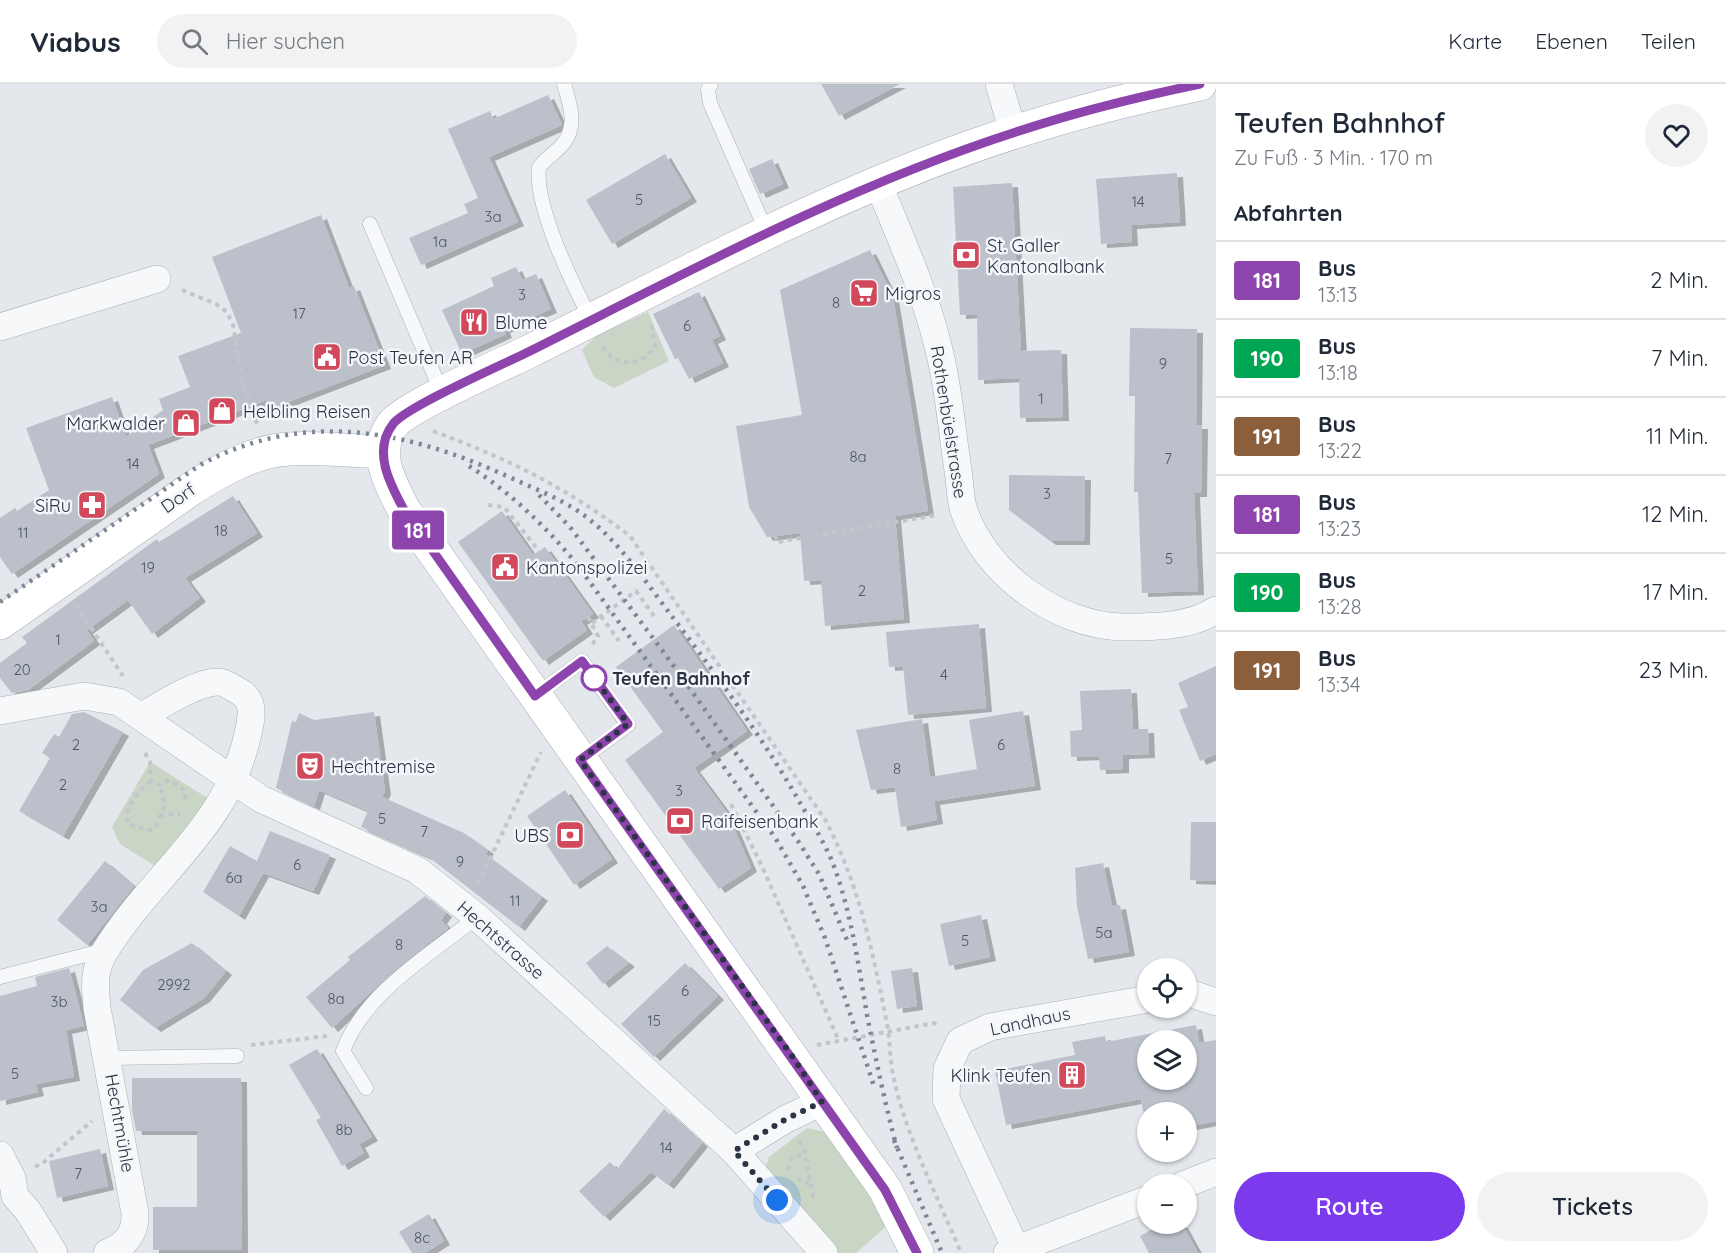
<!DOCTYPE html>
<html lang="de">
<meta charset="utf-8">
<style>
body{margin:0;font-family:Quicksand,sans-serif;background:#f2f2f3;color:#1f2937;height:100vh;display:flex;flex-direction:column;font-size:22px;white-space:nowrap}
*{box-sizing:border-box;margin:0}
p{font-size:20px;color:#747a83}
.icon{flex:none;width:33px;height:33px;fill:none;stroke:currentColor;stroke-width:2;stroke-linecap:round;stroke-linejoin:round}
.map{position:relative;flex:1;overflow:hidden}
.panel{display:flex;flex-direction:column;background:#fff;width:510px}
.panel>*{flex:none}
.badge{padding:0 12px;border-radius:4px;font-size:21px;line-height:39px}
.buttons{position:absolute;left:1137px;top:874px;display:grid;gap:12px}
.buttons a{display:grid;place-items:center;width:60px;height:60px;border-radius:50%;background:#fff;box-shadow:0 2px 4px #0004;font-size:30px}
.you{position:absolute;width:30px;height:30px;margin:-15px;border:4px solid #fff;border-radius:50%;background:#1a73e8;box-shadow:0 0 0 9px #1a73e833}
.map>.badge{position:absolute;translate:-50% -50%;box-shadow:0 0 0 3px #fff}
h2{padding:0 18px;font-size:22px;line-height:54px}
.round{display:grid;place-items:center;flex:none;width:63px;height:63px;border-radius:32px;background:#f2f2f3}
.overview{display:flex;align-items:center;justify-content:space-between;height:102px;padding:0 18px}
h1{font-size:28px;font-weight:600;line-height:45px}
.action{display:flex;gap:12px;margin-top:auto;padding:12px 18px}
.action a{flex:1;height:69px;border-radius:36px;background:#7c3aed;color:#fff;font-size:24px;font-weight:600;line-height:69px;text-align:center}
.action a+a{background:#f2f2f3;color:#1f2937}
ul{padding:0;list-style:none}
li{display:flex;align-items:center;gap:18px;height:78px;padding:0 18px;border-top:2px solid #e0e1e3}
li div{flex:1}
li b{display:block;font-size:22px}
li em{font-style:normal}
li .badge{min-width:66px;font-weight:700;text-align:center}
header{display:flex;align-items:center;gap:36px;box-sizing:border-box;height:84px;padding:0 30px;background:#fff;border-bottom:2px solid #e0e1e3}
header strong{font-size:28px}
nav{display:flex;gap:33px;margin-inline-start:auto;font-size:21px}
.search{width:420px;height:54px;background:#f2f2f3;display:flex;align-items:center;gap:15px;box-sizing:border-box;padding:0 21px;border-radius:33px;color:#747a83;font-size:22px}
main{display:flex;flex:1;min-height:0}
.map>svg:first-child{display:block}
.green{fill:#c9d6c5}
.building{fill:#bbc0ca;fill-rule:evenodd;filter:url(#shadow)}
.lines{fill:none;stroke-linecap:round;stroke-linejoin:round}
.lane-casing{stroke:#a9aeb7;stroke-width:15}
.street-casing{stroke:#a9aeb7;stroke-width:28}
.secondary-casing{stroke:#a9aeb7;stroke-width:34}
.path{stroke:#c2c5cb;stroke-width:4;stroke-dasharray:4.5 4.5;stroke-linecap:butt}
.lane{stroke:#f7f8fa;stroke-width:14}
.street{stroke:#f7f8fa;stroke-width:27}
.secondary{stroke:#fff;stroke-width:33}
.rail{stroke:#7d8696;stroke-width:4.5;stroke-dasharray:3 6;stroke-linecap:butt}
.line-casing{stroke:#fff;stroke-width:14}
.line{stroke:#8e44ad;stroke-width:9}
.walk{stroke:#2b3445;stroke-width:6;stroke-dasharray:0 10.8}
.stop-dot{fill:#fff;stroke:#8e44ad;stroke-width:3}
.labels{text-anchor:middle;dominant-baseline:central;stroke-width:5;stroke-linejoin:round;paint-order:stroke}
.number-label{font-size:15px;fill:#4f5766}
.poi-label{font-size:18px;fill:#2b3445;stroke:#f4f6f9;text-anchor:start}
.street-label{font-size:18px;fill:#2b3445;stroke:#f4f6f9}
.stop-label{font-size:18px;font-weight:bold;fill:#2b3445;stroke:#f4f6f9;text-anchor:start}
</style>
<header>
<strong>Viabus</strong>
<div class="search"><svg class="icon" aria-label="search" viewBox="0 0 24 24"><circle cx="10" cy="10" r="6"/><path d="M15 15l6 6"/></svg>Hier suchen</div>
<nav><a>Karte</a><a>Ebenen</a><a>Teilen</a></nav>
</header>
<main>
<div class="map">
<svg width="1216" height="1169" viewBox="0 0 1216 1169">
<defs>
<filter id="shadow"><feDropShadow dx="6" dy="4" stdDeviation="0" flood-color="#0004"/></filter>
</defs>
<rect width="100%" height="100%" fill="#e4e7ec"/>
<path class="green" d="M 648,228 L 669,277 L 614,304 L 594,293 L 582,266 L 597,251 Z
M 150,678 L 209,715 L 158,784 L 120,760 L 112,743 Z
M 807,1044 L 826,1048 L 889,1140 L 856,1169 L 837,1169 L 765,1085 L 769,1073 Z"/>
<path class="building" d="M 821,0 L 900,0 L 839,32 Z
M 548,11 L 562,41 L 489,73 L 518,138 L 421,181 L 409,154 L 468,129 L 464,120 L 478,114 L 448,45 L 490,27 L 493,35 Z
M 665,70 L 691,114 L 612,160 L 586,116 Z
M 772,75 L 783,100 L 760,110 L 749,85 Z
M 1177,89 L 1180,138 L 1131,141 L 1132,158 L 1101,160 L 1096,95 Z
M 1012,99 L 1021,267 L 1061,266 L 1063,333 L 1020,334 L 1019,294 L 978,296 L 977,230 L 960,231 L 953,103 Z
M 321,131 L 349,204 L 354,202 L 385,281 L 270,325 L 267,316 L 148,361 L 159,390 L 12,490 L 0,473 L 0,434 L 15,424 L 17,427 L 49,406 L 26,344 L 112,313 L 126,353 L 163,326 L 159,315 L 190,303 L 178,272 L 241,249 L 212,173 Z
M 870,166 L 893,213 L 928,427 L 895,432 L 904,535 L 825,542 L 821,496 L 804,497 L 800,449 L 767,453 L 749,423 L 736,342 L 802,331 L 780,206 Z
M 516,183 L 522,196 L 536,190 L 551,225 L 504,245 L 506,250 L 462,270 L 442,226 L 494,202 L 491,194 Z
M 699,208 L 720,252 L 712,256 L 723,279 L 689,295 L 678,274 L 675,275 L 653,230 Z
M 1130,244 L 1197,245 L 1196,341 L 1202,341 L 1201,409 L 1194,409 L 1198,507 L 1142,509 L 1138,408 L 1134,408 L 1135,312 L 1129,312 Z
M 1009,391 L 1085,392 L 1084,457 L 1050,457 L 1009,426 Z
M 233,412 L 257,449 L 185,494 L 200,514 L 152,550 L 128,516 L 87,546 L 94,557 L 28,606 L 12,609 L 0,594 L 0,579 L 27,559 L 22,553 L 157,455 L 159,458 Z
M 502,427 L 533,471 L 545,463 L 593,530 L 581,537 L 587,546 L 543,577 L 458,458 Z
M 979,540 L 986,624 L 908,631 L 903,582 L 889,583 L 886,548 Z
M 674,541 L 747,647 L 694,684 L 728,730 L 751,784 L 719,805 L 625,676 L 663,648 L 616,583 Z
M 1216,582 L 1216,670 L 1200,677 L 1179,626 L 1188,623 L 1178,599 Z
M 1131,605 L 1133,645 L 1148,645 L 1149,670 L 1123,671 L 1123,685 L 1100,686 L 1099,672 L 1071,673 L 1070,647 L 1082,646 L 1080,607 Z
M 1023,627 L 1035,702 L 934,717 L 937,736 L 901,743 L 895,703 L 871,706 L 856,646 L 922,635 L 930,693 L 977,685 L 969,636 Z
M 84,628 L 123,648 L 63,752 L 19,727 L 50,674 L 42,669 L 54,650 L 59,653 L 72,630 Z
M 374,628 L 385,707 L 382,713 L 464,749 L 488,766 L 485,770 L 542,813 L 519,843 L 430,774 L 361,743 L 368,727 L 319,706 L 314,722 L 276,704 L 292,637 L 296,638 L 299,629 L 314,636 Z
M 565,706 L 612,775 L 574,801 L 527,732 Z
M 1191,738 L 1216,738 L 1216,797 L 1190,796 Z
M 270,747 L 330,771 L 313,807 L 263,789 L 239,832 L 203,808 L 230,762 L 257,777 Z
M 105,777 L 134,802 L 87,861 L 57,836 Z
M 1103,779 L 1112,822 L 1120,821 L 1129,868 L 1088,875 L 1077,822 L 1075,784 Z
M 425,812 L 446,829 L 441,836 L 448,844 L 395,886 L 332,944 L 306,913 L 350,876 L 348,873 Z
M 981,831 L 990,873 L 949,882 L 940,840 Z
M 192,859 L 226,887 L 204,914 L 155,944 L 120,916 L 143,886 Z
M 607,862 L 629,879 L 603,900 L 586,879 Z
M 685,879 L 718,912 L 654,973 L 621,940 Z
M 69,884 L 84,942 L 66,946 L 74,993 L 36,1000 L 38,1008 L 0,1017 L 0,912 L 37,902 L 35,893 Z
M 912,884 L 917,922 L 897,925 L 891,887 Z
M 1196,941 L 1199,959 L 1216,956 L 1216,1037 L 1186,1043 L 1186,1029 L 1148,1029 L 1147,1050 L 1141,1015 L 1006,1041 L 995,987 L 1075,971 L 1072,958 L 1105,952 L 1106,958 ZM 1148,957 L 1186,957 L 1186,996 L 1148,996 Z
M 317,965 L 372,1053 L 359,1060 L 364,1069 L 342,1082 L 316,1036 L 321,1034 L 289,981 Z
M 132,994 L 241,994 L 242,1166 L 153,1166 L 153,1123 L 197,1123 L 197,1047 L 136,1047 L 132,1026 Z
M 664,1025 L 702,1059 L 668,1101 L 651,1088 L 604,1133 L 579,1107 L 610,1078 L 617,1085 Z
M 100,1065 L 108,1102 L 57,1114 L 49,1077 Z
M 429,1130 L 444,1157 L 425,1169 L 412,1169 L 399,1148 Z
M 1162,1140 L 1182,1140 L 1198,1169 L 1149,1169 L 1140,1152 Z"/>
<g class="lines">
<g class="lane-casing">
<path id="lane" d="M 564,0 C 570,21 578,41 563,60 C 556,68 546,74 539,83 C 534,122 573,201 592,237
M 711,0 L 708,6 L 710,19 L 767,149
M 370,140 L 442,309
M 536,611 L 582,577 L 628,641 L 580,676
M 0,893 L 105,866
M 108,974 L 237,972
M 366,1004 L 343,967 C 365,908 430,871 477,833"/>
</g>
<g class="street-casing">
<path id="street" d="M 999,0 L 1013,48
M 878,99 C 901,155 926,210 940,270 C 949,307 952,348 958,386 C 960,399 960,414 964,427 C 986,490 1057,542 1124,543 C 1154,543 1190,543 1216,526
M 0,243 L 157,195
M 0,627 L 84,612 L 119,618 L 261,715 L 417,786 L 477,833 L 734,1067 L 786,1035 L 822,1018
M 1186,908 L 1216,918
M 734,1067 L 824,1169
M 0,1071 L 12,1094 L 15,1112 L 28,1127 L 54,1169
M 1183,1101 L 1216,1088
M 1016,1165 L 946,1015 L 947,985 L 960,957 L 990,943 L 1148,915
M 107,1169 C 126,1161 136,1150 135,1129 L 97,924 C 95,903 93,886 105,867 C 154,788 230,742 249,645 C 252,631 254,616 240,608 C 234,605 227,599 220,598 C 199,596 159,622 141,633
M 1007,1169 L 1148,1115"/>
</g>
<g class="secondary-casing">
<path id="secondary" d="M 0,539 L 191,405 C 221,386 253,367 289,365 C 320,363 352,367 383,368
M 917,1169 L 885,1105 L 404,426 C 390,400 372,367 393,340 C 406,323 501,281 526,269 C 686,189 845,102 1015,48 C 1076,28 1137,13 1200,0"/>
</g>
<path class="path" d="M 182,206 L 216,220 L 227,228 L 233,241 L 242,295 L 257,340
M 603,263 L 614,276 C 633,280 644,279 655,262 L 651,240
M 433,347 C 510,376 564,402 630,452 L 826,737 C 860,803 874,873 888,945 C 890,960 890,976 893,991 C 906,1053 937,1111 961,1169
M 488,421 L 504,423 L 539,467
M 775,451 L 777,458 L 937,431
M 76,521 L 123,592
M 601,532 L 619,557
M 588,533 L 598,552 L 592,561
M 592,539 L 636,507 L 654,532
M 633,593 L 637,590
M 631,595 L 641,607
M 145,669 L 150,678 L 151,697 L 160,701 L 166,697 L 173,698 L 184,706 L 186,718
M 151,697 C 139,706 123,724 128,740 L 149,746 L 156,743 L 165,720 L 160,701
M 731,720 L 761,780 L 839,957
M 160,731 L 180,730
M 478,800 L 541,668
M 251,961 L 327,952
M 817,961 L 934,939 L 939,942
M 799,1057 L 805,1069 L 814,1117
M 35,1083 L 44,1078 L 92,1037
M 788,1086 L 791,1075 L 805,1069
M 797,1095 L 812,1101"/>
<use href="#lane" class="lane"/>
<use href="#street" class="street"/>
<use href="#secondary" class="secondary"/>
<path class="rail" d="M 469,382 C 511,409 544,441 576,479 L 776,755 L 803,802 L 825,854 L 875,1005
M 539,411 L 570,443 L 676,585 L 798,757 L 819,790 L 847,856
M 0,518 L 200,381 C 304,325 406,346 509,393 C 535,405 562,415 585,432 C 620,458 647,500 674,535 C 718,593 762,653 799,717 C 810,736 823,756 832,777 C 851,826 858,879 867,931 C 876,976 885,1020 897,1064
M 894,1056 L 942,1169"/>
</g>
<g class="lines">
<g class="line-casing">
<path id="line" d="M 917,1169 L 885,1106 L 580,676 L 628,640 L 582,577 L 535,612 L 404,426 C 390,400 372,367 393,340 C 406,323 502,281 526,269 C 686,189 845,103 1016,48 C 1076,28 1137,13 1200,0"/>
</g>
<use href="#line" class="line"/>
<path class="walk" d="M 594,594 L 593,592 L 628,640 L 580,676 L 792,972 L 822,1018 L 786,1035 L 734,1067 L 777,1116"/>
</g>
<defs>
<g id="bank-square" transform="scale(1.5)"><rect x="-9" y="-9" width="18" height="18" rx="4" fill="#d1495b" stroke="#f4f6f9"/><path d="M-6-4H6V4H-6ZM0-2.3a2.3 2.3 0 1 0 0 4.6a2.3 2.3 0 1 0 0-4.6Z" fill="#fff"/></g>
<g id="supermarket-square" transform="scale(1.5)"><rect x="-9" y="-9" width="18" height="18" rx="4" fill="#d1495b" stroke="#f4f6f9"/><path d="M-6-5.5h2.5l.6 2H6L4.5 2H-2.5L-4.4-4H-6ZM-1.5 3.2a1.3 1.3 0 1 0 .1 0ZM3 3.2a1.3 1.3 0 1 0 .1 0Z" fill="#fff"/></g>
<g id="restaurant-square" transform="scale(1.5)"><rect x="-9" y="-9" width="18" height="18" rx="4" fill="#d1495b" stroke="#f4f6f9"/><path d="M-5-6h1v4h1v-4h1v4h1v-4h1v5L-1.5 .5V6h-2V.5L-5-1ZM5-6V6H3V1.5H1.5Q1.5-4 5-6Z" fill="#fff"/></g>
<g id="civic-square" transform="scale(1.5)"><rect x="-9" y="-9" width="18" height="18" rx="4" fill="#d1495b" stroke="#f4f6f9"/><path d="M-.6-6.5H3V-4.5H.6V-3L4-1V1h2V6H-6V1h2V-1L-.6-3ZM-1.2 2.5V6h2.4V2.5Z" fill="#fff"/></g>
<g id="shop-square" transform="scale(1.5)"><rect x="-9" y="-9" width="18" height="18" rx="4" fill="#d1495b" stroke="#f4f6f9"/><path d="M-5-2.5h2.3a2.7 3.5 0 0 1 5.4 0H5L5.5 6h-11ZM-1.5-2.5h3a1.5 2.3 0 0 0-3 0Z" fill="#fff"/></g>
<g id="pharmacy-square" transform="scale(1.5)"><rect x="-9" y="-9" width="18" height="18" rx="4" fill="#d1495b" stroke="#f4f6f9"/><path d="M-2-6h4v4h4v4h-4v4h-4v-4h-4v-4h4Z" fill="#fff"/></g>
<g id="theatre-square" transform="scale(1.5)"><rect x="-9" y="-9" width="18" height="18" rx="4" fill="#d1495b" stroke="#f4f6f9"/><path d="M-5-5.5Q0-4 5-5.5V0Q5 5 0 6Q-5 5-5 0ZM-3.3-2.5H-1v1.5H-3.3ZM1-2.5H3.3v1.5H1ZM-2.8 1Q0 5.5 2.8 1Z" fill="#fff"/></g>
<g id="building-square" transform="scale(1.5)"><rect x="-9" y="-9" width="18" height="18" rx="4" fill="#d1495b" stroke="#f4f6f9"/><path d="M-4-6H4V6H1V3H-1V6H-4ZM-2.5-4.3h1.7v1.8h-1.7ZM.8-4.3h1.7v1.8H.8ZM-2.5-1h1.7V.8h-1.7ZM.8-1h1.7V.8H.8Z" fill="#fff"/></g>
</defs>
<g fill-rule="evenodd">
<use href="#bank-square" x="966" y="171"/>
<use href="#supermarket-square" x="864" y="209"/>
<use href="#restaurant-square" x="474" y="238"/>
<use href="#civic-square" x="327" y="273"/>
<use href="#shop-square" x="222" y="327"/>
<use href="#shop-square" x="186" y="339"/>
<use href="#pharmacy-square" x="92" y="421"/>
<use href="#civic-square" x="505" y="483"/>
<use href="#theatre-square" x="310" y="682"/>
<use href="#bank-square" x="680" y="737"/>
<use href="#bank-square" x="570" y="751"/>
<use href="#building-square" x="1072" y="991"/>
</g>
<circle class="stop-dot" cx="594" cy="594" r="12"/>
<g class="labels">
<g class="number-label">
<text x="639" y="115">5</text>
<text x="1138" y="117">14</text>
<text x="493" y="132">3a</text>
<text x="440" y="157">1a</text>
<text x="522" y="210">3</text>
<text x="836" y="218">8</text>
<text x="299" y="229">17</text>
<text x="687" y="241">6</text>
<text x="1163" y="279">9</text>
<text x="1041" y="314">1</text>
<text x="858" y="372">8a</text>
<text x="1168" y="374">7</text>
<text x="133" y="379">14</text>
<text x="1047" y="409">3</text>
<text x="221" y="446">18</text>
<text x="23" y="448">11</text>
<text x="1169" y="474">5</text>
<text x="148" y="483">19</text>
<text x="862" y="506">2</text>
<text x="58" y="555">1</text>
<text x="22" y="585">20</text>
<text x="944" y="590">4</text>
<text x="76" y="660">2</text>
<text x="1001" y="660">6</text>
<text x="897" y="684">8</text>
<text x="63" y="700">2</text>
<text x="679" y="706">3</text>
<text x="382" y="734">5</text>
<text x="424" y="747">7</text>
<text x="460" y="777">9</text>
<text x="297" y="780">6</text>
<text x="234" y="793">6a</text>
<text x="515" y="816">11</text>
<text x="99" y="822">3a</text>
<text x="1104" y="848">5a</text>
<text x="965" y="856">5</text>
<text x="399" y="860">8</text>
<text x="174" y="900">2992</text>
<text x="685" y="906">6</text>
<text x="336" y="914">8a</text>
<text x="59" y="917">3b</text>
<text x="654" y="936">15</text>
<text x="15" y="989">5</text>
<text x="344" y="1045">8b</text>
<text x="666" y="1063">14</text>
<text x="78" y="1089">7</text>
<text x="422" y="1153">8c</text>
</g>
<g class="poi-label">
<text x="987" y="161">St. Galler<tspan x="987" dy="21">Kantonalbank</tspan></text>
<text x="885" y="209">Migros</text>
<text x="495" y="238">Blume</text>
<text x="348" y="273">Post Teufen AR</text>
<text x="243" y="327">Helbling Reisen</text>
<text x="165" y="339" text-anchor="end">Markwalder</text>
<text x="71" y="421" text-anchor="end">SiRu</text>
<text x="526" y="483">Kantonspolizei</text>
<text x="331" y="682">Hechtremise</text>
<text x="701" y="737">Raifeisenbank</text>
<text x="549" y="751" text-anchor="end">UBS</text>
<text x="1051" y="991" text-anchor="end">Klink Teufen</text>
</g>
<g class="street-label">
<text transform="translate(949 338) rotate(81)">Rothenbüelstrasse</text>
<text transform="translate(178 414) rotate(-35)">Dorf</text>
<text transform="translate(501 856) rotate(41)">Hechtstrasse</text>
<text transform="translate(1030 937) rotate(-12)">Landhaus</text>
<text transform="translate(120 1039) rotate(80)">Hechtmühle</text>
</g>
<g class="stop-label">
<text x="612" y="594">Teufen Bahnhof</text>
</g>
</g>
</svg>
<div class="buttons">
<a><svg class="icon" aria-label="locate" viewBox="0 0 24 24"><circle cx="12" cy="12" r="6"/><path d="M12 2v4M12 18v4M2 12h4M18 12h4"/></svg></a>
<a><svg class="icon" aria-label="layers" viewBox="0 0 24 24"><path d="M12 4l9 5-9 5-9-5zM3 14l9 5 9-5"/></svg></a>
<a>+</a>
<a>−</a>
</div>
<div class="you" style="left:777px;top:1116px"></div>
<b class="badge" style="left:418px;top:446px;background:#8e44ad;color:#fff">181</b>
</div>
<section class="panel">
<div class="overview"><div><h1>Teufen Bahnhof</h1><p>Zu Fuß · 3 Min. · 170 m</p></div><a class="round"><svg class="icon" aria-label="heart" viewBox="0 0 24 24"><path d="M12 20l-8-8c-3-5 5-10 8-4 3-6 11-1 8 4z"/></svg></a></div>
<h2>Abfahrten</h2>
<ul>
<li><span class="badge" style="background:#8e44ad;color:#fff">181</span><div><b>Bus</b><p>13:13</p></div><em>2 Min.</em></li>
<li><span class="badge" style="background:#00a651;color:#fff">190</span><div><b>Bus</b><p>13:18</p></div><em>7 Min.</em></li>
<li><span class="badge" style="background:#8b5e3c;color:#fff">191</span><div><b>Bus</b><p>13:22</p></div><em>11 Min.</em></li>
<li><span class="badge" style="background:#8e44ad;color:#fff">181</span><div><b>Bus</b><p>13:23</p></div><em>12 Min.</em></li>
<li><span class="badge" style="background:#00a651;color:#fff">190</span><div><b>Bus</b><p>13:28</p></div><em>17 Min.</em></li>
<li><span class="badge" style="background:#8b5e3c;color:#fff">191</span><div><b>Bus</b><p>13:34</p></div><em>23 Min.</em></li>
</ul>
<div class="action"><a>Route</a><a>Tickets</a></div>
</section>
</main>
